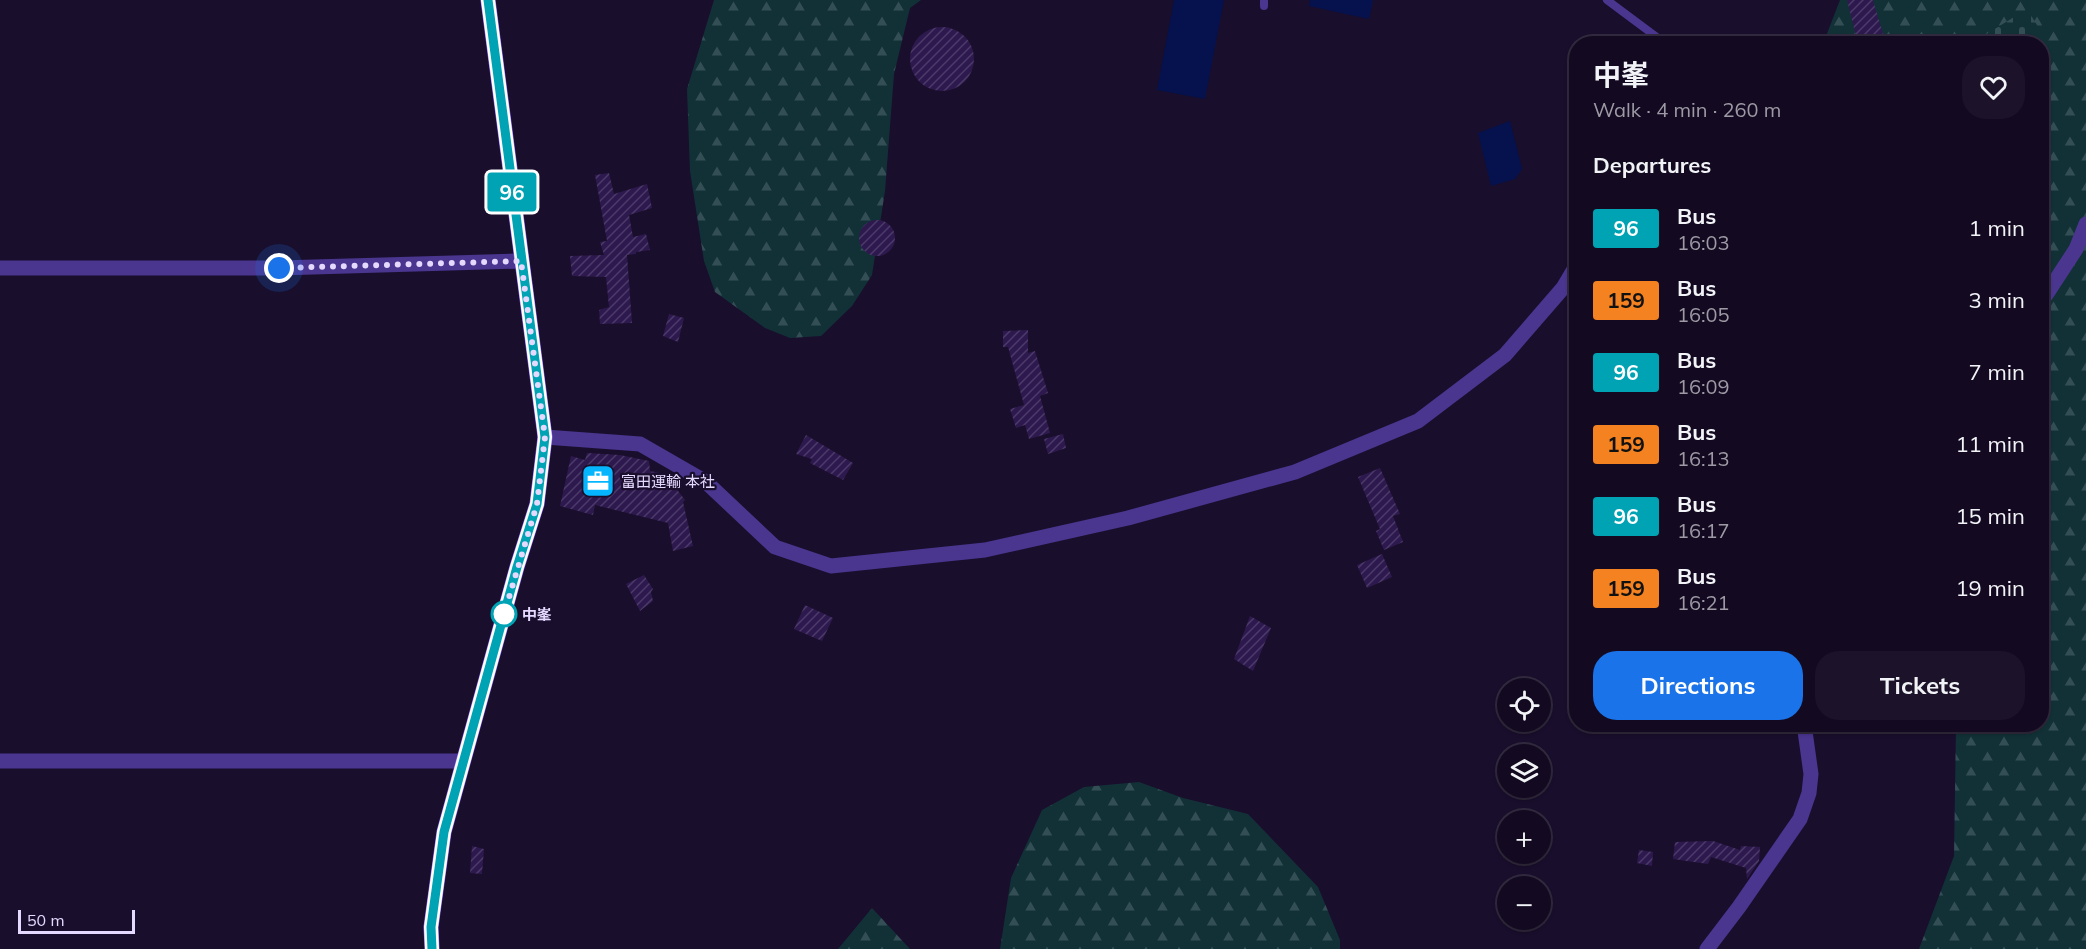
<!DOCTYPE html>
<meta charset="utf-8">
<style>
body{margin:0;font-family:Mulish,"Noto Sans JP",sans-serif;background:#1c132a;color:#f1f3f6;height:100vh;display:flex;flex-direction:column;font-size:22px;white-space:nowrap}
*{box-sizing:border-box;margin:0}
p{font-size:20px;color:#9d9aa5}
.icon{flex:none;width:33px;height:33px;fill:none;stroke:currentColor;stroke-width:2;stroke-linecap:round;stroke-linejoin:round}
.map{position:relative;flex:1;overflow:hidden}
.details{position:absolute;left:1569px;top:36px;width:480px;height:696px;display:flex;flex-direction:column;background:#130a21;border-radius:24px;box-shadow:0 2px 4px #0004,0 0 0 2px #322b3f}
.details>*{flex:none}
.badge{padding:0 12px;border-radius:4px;font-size:21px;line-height:39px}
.buttons{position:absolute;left:1497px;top:678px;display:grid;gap:12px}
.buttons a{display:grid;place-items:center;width:54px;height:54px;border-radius:50%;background:#130a21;box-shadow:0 2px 4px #0004,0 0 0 2px #322b3f;font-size:30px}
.scale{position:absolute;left:18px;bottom:15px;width:117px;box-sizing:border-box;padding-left:6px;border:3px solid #e5d9ff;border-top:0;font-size:16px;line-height:21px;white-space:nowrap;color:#e5d9ff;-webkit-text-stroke:4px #190e2c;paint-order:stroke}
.you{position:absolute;width:30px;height:30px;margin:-15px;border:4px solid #fff;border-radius:50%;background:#1a73e8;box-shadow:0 0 0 9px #1a73e833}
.map>.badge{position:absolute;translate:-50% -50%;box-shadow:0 0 0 3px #fff}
h2{padding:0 24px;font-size:22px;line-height:54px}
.round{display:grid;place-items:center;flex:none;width:63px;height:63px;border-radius:24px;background:#1c132a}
.summary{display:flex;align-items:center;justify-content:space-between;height:102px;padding:0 24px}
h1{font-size:28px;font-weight:700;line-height:45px}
.cta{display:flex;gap:12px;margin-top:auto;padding:12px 24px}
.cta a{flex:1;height:69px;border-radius:24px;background:#1a73e8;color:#fff;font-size:24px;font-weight:700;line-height:69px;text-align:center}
.cta a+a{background:#1c132a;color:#f1f3f6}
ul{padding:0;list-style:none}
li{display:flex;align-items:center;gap:18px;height:72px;padding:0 24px}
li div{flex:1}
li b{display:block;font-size:22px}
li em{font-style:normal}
li .badge{min-width:66px;font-weight:700;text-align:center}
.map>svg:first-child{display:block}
.forest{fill:url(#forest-firs)}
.cemetery{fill:url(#cemetery-stones)}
.water{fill:#05124e}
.building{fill:url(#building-hatch)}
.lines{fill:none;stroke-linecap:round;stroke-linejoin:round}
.service{stroke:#4a358f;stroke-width:8}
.minor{stroke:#4a358f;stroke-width:15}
.secondary{stroke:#8f70ff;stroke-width:15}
.line-casing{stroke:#fff;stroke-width:14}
.line{stroke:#00a3b4;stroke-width:9}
.walk{stroke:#e5d9ff;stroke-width:6;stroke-dasharray:0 10.8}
.stop-dot{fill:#fff;stroke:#00a3b4;stroke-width:3}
.labels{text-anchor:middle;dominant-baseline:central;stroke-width:4.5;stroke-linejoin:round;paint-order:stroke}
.poi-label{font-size:15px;fill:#e5d9ff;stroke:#190e2c;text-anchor:start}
.stop-label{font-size:15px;font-weight:bold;fill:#e5d9ff;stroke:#190e2c;text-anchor:start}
</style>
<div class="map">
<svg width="2086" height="949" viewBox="0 0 2086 949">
<defs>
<pattern id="forest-firs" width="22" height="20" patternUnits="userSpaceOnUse" patternTransform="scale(1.5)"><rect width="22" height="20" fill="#113137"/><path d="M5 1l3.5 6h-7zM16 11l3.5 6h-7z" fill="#344e55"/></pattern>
<pattern id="cemetery-stones" width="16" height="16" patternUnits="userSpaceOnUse" patternTransform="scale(1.5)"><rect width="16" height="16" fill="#113137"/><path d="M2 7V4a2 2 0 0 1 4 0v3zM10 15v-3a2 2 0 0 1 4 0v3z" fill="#344e55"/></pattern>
<pattern id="building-hatch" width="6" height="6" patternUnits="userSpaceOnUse" patternTransform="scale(1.5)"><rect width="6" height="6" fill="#2e194f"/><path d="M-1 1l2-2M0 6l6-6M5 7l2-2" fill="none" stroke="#4c3a69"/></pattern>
</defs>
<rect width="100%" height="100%" fill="#190e2c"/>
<path class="forest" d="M 714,0 L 921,0 L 910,8 L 894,74 L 885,191 L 872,275 L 852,306 L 821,336 L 790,338 L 765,328 L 715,292 L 704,261 L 690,171 L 687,89 Z
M 1840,0 L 2086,0 L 2086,949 L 1919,949 L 1954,856 L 1956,725 L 2042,724 L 2042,44 L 1823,44 Z
M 1139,782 L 1183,798 L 1248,814 L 1318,887 L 1340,940 L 1340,949 L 1000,949 L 1011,878 L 1042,810 L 1084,787 Z
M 872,908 L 910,949 L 838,949 Z"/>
<path class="cemetery" d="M 2027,9 L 2047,41 L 2042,44 L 1972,43 Z"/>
<path class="water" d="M 1174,0 L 1224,0 L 1205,99 L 1157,90 Z
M 1310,0 L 1373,0 L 1369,19 L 1309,6 Z
M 1510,121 L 1522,169 L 1515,179 L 1491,186 L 1478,133 Z"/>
<path class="building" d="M 1847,0 L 1873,0 L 1886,44 L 1858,44 Z
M910 59a32 32 0 1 1 64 0a32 32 0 1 1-64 0Z
M 609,173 L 614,194 L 647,184 L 652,208 L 629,215 L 633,237 L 646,234 L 650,250 L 636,252 L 636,254 L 627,255 L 632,323 L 600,324 L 599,310 L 609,307 L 606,277 L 572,276 L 570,256 L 604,255 L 600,242 L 607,241 L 595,175 Z
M859 238a18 18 0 1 1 36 0a18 18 0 1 1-36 0Z
M 669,314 L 684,318 L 678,342 L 663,336 Z
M 1028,330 L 1028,353 L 1035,351 L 1048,393 L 1040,396 L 1050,433 L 1029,439 L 1025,425 L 1016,428 L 1010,409 L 1024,405 L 1008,347 L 1003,347 L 1003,331 Z
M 1063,434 L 1066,448 L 1048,454 L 1044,439 Z
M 806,435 L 853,463 L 843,480 L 810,463 L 812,459 L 796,454 Z
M 587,453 L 620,455 L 649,461 L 650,471 L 665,474 L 685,500 L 683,502 L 693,546 L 673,551 L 668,523 L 595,505 L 593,515 L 560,506 L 571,456 L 585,460 Z
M 1380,468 L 1400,514 L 1393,516 L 1403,542 L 1384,550 L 1376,531 L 1380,529 L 1358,477 Z
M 1382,554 L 1392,577 L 1367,588 L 1357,565 Z
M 644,575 L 653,589 L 651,592 L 653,601 L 640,611 L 626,584 Z
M 805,605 L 833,618 L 822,641 L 794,629 Z
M 1250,616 L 1271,628 L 1253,671 L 1234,659 Z
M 1713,841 L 1740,850 L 1741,846 L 1760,847 L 1759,861 L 1747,879 L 1746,868 L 1711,857 L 1708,864 L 1673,859 L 1675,842 Z
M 472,846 L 484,849 L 482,874 L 470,873 Z
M 1639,850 L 1653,852 L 1652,866 L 1637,863 Z"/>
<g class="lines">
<path class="service" d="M 1264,0 L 1264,6
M 1607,0 L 1666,44"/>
<path class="minor" d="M 0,268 L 279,268 L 521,261
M 2042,295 L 2046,295 L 2076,249 L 2086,224
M 545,437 L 640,444 L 706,482 L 775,547 L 831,566 L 985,550 L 1128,518 L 1295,472 L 1418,421 L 1505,355 L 1563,288 L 1576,266
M 0,761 L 463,761
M 1707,949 L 1739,907 L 1800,819 L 1809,793 L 1811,774 L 1804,724"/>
<path class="secondary" d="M 432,949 L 431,927 L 444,832 L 517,567 L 537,504 L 545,437 L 488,0"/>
</g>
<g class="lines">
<g class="line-casing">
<path id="line" d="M 432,949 L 431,927 L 444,832 L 517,567 L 537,504 L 545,437 L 488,0"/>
</g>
<use href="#line" class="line"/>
<path class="walk" d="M 279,268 L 521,261 L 545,437 L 537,504 L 504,614"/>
</g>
<defs>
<g id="office-square" transform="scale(1.725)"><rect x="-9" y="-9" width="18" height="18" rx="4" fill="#05b6ff" stroke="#190e2c"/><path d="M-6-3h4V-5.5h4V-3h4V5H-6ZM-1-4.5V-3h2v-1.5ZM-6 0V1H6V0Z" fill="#fff"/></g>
</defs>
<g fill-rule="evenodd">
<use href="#office-square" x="598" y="481"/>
</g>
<circle class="stop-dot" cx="504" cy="614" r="12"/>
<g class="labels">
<g class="poi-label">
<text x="621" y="481">富田運輸 本社</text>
</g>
<g class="stop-label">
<text x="522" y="614">中峯</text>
</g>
</g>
</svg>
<div class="buttons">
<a><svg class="icon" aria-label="locate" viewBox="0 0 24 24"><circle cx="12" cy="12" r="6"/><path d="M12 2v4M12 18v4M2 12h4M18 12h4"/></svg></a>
<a><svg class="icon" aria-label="layers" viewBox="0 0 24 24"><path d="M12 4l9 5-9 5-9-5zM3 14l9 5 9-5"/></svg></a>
<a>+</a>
<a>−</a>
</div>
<div class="scale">50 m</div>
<div class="you" style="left:279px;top:268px"></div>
<b class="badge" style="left:512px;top:192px;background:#00a3b4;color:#fff">96</b>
<section class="details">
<div class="summary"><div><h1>中峯</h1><p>Walk · 4 min · 260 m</p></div><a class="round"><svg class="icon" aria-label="heart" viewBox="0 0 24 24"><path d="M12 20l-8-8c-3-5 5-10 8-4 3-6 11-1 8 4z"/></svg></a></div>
<h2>Departures</h2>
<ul>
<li><span class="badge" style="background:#00a3b4;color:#fff">96</span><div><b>Bus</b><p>16:03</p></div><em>1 min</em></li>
<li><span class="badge" style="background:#f58220;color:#111">159</span><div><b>Bus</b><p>16:05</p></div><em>3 min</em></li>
<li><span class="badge" style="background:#00a3b4;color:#fff">96</span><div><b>Bus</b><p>16:09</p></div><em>7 min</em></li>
<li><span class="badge" style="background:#f58220;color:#111">159</span><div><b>Bus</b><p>16:13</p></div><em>11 min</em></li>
<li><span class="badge" style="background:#00a3b4;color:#fff">96</span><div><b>Bus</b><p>16:17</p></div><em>15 min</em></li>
<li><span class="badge" style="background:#f58220;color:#111">159</span><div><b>Bus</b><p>16:21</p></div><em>19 min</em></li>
</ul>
<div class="cta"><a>Directions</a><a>Tickets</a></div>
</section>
</div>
